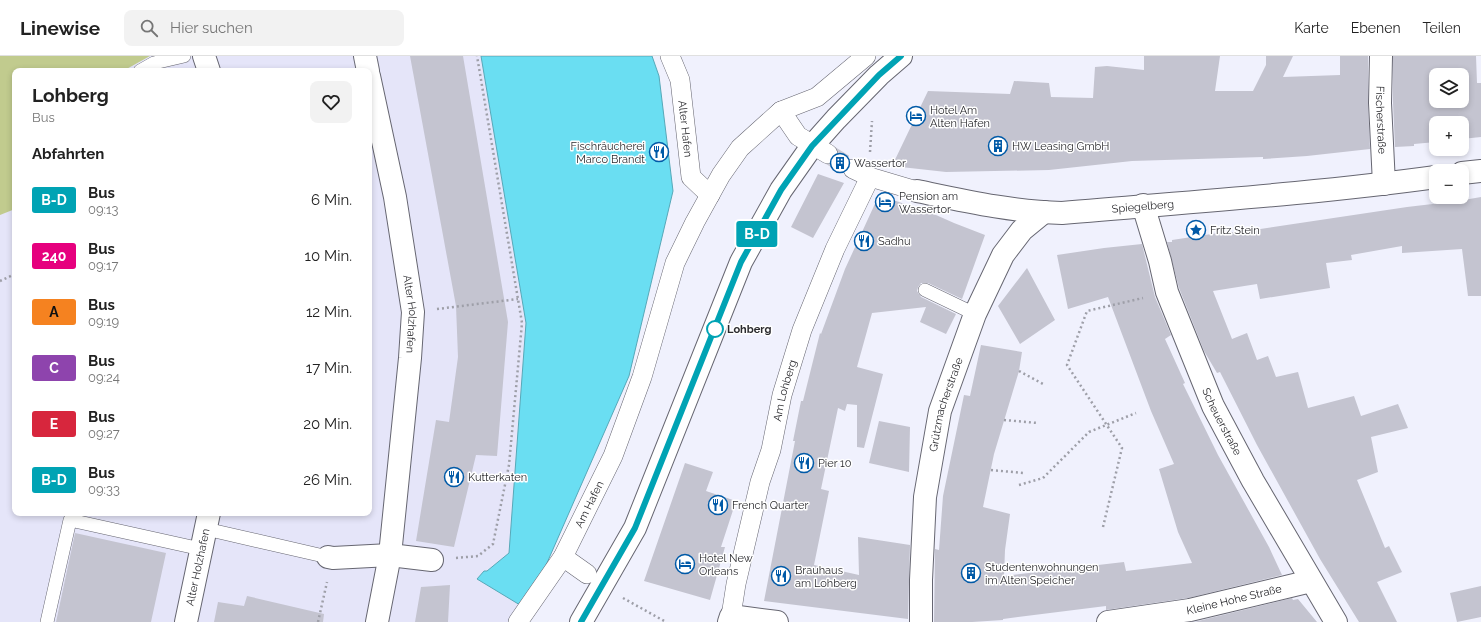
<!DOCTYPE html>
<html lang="de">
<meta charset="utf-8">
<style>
body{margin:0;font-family:Raleway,sans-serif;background:#f2f2f2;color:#222;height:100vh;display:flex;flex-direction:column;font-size:15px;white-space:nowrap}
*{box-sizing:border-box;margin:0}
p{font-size:13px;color:#767676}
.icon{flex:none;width:22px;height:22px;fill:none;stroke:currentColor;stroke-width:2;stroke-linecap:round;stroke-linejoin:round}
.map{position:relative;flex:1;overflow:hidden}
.sheet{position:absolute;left:12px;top:12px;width:360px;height:448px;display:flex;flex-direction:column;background:#fff;border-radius:8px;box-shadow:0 2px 6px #0003}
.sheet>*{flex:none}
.badge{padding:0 8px;border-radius:3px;font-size:14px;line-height:26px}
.controls{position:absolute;left:1429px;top:12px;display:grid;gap:8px}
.controls a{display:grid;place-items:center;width:40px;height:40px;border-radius:8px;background:#fff;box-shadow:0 2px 6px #0003;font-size:20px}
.map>.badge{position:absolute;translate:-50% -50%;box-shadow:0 0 0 2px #fff}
h2{padding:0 20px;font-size:15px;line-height:36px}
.round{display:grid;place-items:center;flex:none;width:42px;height:42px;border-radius:8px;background:#f2f2f2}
.summary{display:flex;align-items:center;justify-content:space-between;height:68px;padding:0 20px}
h1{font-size:19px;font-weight:700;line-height:30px}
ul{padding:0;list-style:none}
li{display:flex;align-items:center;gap:12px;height:56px;padding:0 20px}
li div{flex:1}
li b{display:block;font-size:15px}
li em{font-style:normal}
li .badge{min-width:44px;font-weight:700;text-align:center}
header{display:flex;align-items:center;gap:24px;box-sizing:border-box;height:56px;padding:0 20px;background:#fff;border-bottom:1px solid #e0e0e0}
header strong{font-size:19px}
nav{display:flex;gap:22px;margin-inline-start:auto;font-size:14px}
.search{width:280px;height:36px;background:#f2f2f2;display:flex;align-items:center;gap:10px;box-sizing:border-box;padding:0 14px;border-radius:8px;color:#767676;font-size:15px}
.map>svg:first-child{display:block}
.built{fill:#e5e5f9;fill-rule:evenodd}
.green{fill:#c1cb8e}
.water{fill:#6adef2;stroke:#57a8b8}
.building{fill:#c4c4d0;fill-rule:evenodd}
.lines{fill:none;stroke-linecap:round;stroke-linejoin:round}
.pedestrian-tunnel{stroke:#c9c9d4;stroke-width:19;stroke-dasharray:19 10;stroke-linecap:butt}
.service-casing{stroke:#666671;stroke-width:14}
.pedestrian-casing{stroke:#666671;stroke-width:20}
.minor-casing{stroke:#666671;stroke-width:24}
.tertiary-casing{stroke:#666671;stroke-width:24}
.path{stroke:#9e9fa8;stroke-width:2.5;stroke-dasharray:2 3;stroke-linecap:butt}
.service{stroke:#fff;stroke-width:13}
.pedestrian{stroke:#fff;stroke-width:19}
.minor{stroke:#fff;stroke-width:22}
.tertiary{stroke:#fff;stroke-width:22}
.line-casing{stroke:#fff;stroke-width:9}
.line{stroke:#00a3b4;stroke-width:6}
.stop-dot{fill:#fff;stroke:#00a3b4;stroke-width:2}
.labels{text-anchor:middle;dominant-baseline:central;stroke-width:3;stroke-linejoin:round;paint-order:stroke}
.poi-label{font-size:11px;fill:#2b2b2f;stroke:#fff;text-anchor:start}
.street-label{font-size:11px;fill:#2b2b2f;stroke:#fff}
.stop-label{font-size:11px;font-weight:bold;fill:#2b2b2f;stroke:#fff;text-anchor:start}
</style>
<header>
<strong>Linewise</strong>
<div class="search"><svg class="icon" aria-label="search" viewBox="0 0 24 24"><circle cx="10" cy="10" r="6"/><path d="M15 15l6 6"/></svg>Hier suchen</div>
<nav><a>Karte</a><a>Ebenen</a><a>Teilen</a></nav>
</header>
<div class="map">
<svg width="1481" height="566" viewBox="0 0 1481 566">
<rect width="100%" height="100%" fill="#f0f1fd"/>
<path class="built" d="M 0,0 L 481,0 L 526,267 L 509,497 L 487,515 L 520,549 L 508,566 L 0,566 ZM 15,15 L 369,15 L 369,457 L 15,457 Z"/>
<path class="green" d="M 0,0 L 150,0 L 123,15 L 15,15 L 15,153 L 0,159 Z"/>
<path class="water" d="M 481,0 L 652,0 L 659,20 L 673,135 L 629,320 L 543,516 L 520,549 L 477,523 L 484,515 L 487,515 L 509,497 L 526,267 Z"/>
<path class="building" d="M 410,0 L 463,0 L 508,266 L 497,400 L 476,399 L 454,491 L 416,485 L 436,364 L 449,366 L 458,301 L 456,250 Z
M 1144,0 L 1220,0 L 1215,35 L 1253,35 L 1266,9 L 1266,0 L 1293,0 L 1283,21 L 1340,19 L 1340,0 L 1368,0 L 1368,48 L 1370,93 L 1307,100 L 1263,103 L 1263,101 L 1132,105 L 1049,114 L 946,116 L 892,110 L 928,35 L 1010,38 L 1014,25 L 1049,27 L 1051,41 L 1093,42 L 1095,11 L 1107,10 L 1144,14 Z
M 1393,0 L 1476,0 L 1477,27 L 1481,27 L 1481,81 L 1462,83 L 1462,67 L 1436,67 L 1436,86 L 1414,88 L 1414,90 L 1395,91 L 1393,47 ZM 1436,19 L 1462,19 L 1462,45 L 1436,45 Z
M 818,118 L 844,127 L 813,182 L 791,171 Z
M 879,139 L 936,159 L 954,167 L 985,179 L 962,243 L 928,227 L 921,227 L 918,231 L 917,235 L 921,241 L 956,258 L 946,278 L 920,266 L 926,251 L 872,257 L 857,311 L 883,318 L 864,392 L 857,391 L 857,349 L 847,348 L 845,355 L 838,352 L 821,433 L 829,435 L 814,509 L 859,519 L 858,481 L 910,489 L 908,563 L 764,545 L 795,385 L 793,385 L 801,345 L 803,345 L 820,277 L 821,278 L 845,213 Z
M 1481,141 L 1481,240 L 1468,240 L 1462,193 L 1402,197 L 1402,190 L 1351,199 L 1352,204 L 1326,207 L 1330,232 L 1260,243 L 1257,228 L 1213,235 L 1232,283 L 1247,277 L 1257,304 L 1268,300 L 1276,321 L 1298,316 L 1308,352 L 1354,340 L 1361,360 L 1398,348 L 1408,372 L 1371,381 L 1378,416 L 1357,424 L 1385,492 L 1389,490 L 1402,516 L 1377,526 L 1397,566 L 1359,566 L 1320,503 L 1257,389 L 1220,316 L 1217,317 L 1204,295 L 1179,232 L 1167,186 L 1172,186 L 1172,184 L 1218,177 L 1247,175 L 1407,151 L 1458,145 Z
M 1142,188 L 1155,241 L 1171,279 L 1165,283 L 1185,327 L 1183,328 L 1218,399 L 1269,491 L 1282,519 L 1188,542 L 1106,554 L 1106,550 L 1003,563 L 1003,564 L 972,566 L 934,566 L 935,493 L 939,494 L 943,440 L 964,339 L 970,340 L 981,289 L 1022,296 L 1019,315 L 994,398 L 983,451 L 1010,458 L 1005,494 L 1004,520 L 1124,506 L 1126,515 L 1192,507 L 1178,476 L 1159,413 L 1174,408 L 1151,355 L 1108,241 L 1068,253 L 1057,199 L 1104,192 Z
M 1027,212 L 1055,264 L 1020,288 L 998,250 Z
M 879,365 L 910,371 L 909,416 L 869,407 Z
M 685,407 L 713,416 L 706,435 L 736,445 L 721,491 L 725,491 L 710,544 L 644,525 Z
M 75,477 L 166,497 L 151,566 L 56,566 Z
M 450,529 L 448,566 L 415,566 L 421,531 Z
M 1481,530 L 1481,561 L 1457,566 L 1450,537 Z
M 247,540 L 324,558 L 323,566 L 214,566 L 218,546 L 244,550 Z
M 1292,542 L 1293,544 L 1298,543 L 1317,566 L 1194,566 Z"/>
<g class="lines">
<path class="pedestrian-tunnel" d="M 828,98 L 853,113"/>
<g class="service-casing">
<path id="service" d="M 140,15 L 154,7 L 184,0
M 925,234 L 975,258
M 206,473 L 328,501
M 47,566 L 70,464 L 201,493"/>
</g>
<g class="pedestrian-casing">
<g id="pedestrian">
<path id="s1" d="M 670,0 L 680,24 L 691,121 L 710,139"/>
<path d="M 781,55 L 798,80 L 828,98"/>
<path d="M 853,113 L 870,121 L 917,135"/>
<path d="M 563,501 L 587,518"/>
<path id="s2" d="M 731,560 L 736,528 L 760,426 L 771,394 L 782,339 L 802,274 L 835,193 L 870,121"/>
<path id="s3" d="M 518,566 L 563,501 L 613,400 L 642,321 L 675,207 L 695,166 L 721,119 L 740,92 L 781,55 L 817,41 L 866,0"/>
</g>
</g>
<g class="minor-casing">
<g id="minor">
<path d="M 204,0 L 209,15"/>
<path d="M 365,0 L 368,15"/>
<path id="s4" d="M 1381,0 L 1380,47 L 1384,128"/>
<path id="s5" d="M 369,20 L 395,141 L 413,256 L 410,302 L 390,499 L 377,566"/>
<path d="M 1462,117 L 1481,115"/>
<path id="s6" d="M 917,135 C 965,145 1013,156 1062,157 C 1187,146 1312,138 1436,121"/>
<path id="s7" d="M 1143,149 L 1160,205 L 1167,236 L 1213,350 L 1253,425 L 1336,566"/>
<path d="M 328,501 L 333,502 L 390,499 L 432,504"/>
<path id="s8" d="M 186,566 L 209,457"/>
<path d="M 729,566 L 731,560 L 777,566"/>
<path id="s9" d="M 921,566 L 921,524 L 925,441 L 940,355 L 975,258 L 1003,199 L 1022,174 L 1044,156"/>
<path id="s10" d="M 1108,566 L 1190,554 L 1311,525"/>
</g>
</g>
<g class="tertiary-casing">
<path id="tertiary" d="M 581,566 L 635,472 L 741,206 L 781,134 L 812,90 L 836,63 L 879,19 L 901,0"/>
</g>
<path class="path" d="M 870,96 L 872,65
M 0,225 L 15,218
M 437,253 L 518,243
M 1019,315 L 1045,329
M 1004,364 L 1038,367
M 991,414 L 1023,417
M 1019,429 L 1043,422 L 1089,376 L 1136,357
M 1103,471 L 1122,392 L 1067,309 L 1087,255 L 1143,242
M 456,502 L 478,500 L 493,488 L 509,409 L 522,267 L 477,0
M 623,542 L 666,566
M 318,566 L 327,526"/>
<use href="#service" class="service"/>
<use href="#pedestrian" class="pedestrian"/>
<use href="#minor" class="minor"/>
<use href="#tertiary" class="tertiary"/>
</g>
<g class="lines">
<g class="line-casing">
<path id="line" d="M 581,566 L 635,472 L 741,206 L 781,134 L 812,90 L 879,19 L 901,0"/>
</g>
<use href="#line" class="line"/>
</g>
<defs>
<g id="hotel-ring" transform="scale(1)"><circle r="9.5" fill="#fff" stroke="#015aa7" stroke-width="1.5"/><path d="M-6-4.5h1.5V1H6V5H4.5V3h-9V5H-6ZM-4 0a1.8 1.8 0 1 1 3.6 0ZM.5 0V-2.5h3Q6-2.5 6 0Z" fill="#015aa7"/></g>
<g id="building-ring" transform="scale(1)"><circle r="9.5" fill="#fff" stroke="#015aa7" stroke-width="1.5"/><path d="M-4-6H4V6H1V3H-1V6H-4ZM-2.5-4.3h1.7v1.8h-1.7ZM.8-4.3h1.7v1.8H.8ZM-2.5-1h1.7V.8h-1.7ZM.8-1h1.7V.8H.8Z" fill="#015aa7"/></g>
<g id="restaurant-ring" transform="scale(1)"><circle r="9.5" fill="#fff" stroke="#015aa7" stroke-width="1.5"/><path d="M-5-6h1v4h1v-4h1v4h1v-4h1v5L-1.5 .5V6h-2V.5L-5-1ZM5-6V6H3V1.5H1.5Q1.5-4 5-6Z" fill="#015aa7"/></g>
<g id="sight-ring" transform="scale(1)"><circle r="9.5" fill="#fff" stroke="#015aa7" stroke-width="1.5"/><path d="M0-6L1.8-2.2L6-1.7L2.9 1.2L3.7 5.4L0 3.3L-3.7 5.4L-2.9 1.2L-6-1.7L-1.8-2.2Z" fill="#015aa7"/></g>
</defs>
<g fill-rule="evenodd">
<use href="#hotel-ring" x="916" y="60"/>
<use href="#building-ring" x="998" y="90"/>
<use href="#restaurant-ring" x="659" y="96"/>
<use href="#building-ring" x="840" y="107"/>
<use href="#hotel-ring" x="885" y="146"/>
<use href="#sight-ring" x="1196" y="174"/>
<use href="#restaurant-ring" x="864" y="185"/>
<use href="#restaurant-ring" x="804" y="407"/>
<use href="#restaurant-ring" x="454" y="421"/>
<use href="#restaurant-ring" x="718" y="449"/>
<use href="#hotel-ring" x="685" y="508"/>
<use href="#building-ring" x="971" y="517"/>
<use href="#restaurant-ring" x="781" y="520"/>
</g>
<circle class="stop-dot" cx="715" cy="273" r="8"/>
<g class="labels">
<g class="poi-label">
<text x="930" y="54">Hotel Am<tspan x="930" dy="13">Alten Hafen</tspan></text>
<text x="645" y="90" text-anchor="end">Fischräucherei<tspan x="645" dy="13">Marco Brandt</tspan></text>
<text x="1012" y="90">HW Leasing GmbH</text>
<text x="854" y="107">Wassertor</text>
<text x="899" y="140">Pension am<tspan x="899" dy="13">Wassertor</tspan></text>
<text x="1210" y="174">Fritz Stein</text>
<text x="878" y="185">Sadhu</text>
<text x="818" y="407">Pier 10</text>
<text x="468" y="421">Kutterkaten</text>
<text x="732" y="449">French Quarter</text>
<text x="699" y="502">Hotel New<tspan x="699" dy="13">Orleans</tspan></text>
<text x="985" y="511">Studentenwohnungen<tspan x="985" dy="13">im Alten Speicher</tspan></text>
<text x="795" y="514">Brauhaus<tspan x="795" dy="13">am Lohberg</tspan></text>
</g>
<g class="street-label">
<text stroke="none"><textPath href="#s4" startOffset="64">Fischerstraße</textPath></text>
<text stroke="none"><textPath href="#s1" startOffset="75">Alter Hafen</textPath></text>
<text stroke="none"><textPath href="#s6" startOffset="228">Spiegelberg</textPath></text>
<text stroke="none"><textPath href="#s5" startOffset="242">Alter Holzhafen</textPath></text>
<text stroke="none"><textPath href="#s2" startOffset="232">Am Lohberg</textPath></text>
<text stroke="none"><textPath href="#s9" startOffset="220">Grützmacherstraße</textPath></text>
<text stroke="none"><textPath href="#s7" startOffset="231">Scheuerstraße</textPath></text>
<text stroke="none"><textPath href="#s3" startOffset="138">Am Hafen</textPath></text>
<text stroke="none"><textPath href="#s8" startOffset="56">Alter Holzhafen</textPath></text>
<text stroke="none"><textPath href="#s10" startOffset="128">Kleine Hohe Straße</textPath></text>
</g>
<g class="stop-label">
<text x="727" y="273">Lohberg</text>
</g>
</g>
</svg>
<div class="controls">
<a><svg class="icon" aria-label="layers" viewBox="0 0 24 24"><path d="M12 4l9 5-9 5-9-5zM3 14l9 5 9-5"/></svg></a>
<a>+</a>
<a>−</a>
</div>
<b class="badge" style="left:757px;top:178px;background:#00a3b4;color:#fff">B-D</b>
<section class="sheet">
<div class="summary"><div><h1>Lohberg</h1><p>Bus</p></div><a class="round"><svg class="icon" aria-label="heart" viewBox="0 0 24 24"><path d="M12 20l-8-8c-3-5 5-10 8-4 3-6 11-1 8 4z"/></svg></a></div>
<h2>Abfahrten</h2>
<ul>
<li><span class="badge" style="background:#00a3b4;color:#fff">B-D</span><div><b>Bus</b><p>09:13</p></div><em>6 Min.</em></li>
<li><span class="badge" style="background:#e6007e;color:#fff">240</span><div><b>Bus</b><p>09:17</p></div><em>10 Min.</em></li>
<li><span class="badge" style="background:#f58220;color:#111">A</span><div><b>Bus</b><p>09:19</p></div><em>12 Min.</em></li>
<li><span class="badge" style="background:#8e44ad;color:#fff">C</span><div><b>Bus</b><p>09:24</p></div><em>17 Min.</em></li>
<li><span class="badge" style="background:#d7263d;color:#fff">E</span><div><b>Bus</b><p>09:27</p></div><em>20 Min.</em></li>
<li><span class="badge" style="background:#00a3b4;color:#fff">B-D</span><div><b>Bus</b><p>09:33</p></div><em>26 Min.</em></li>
</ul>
</section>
</div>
